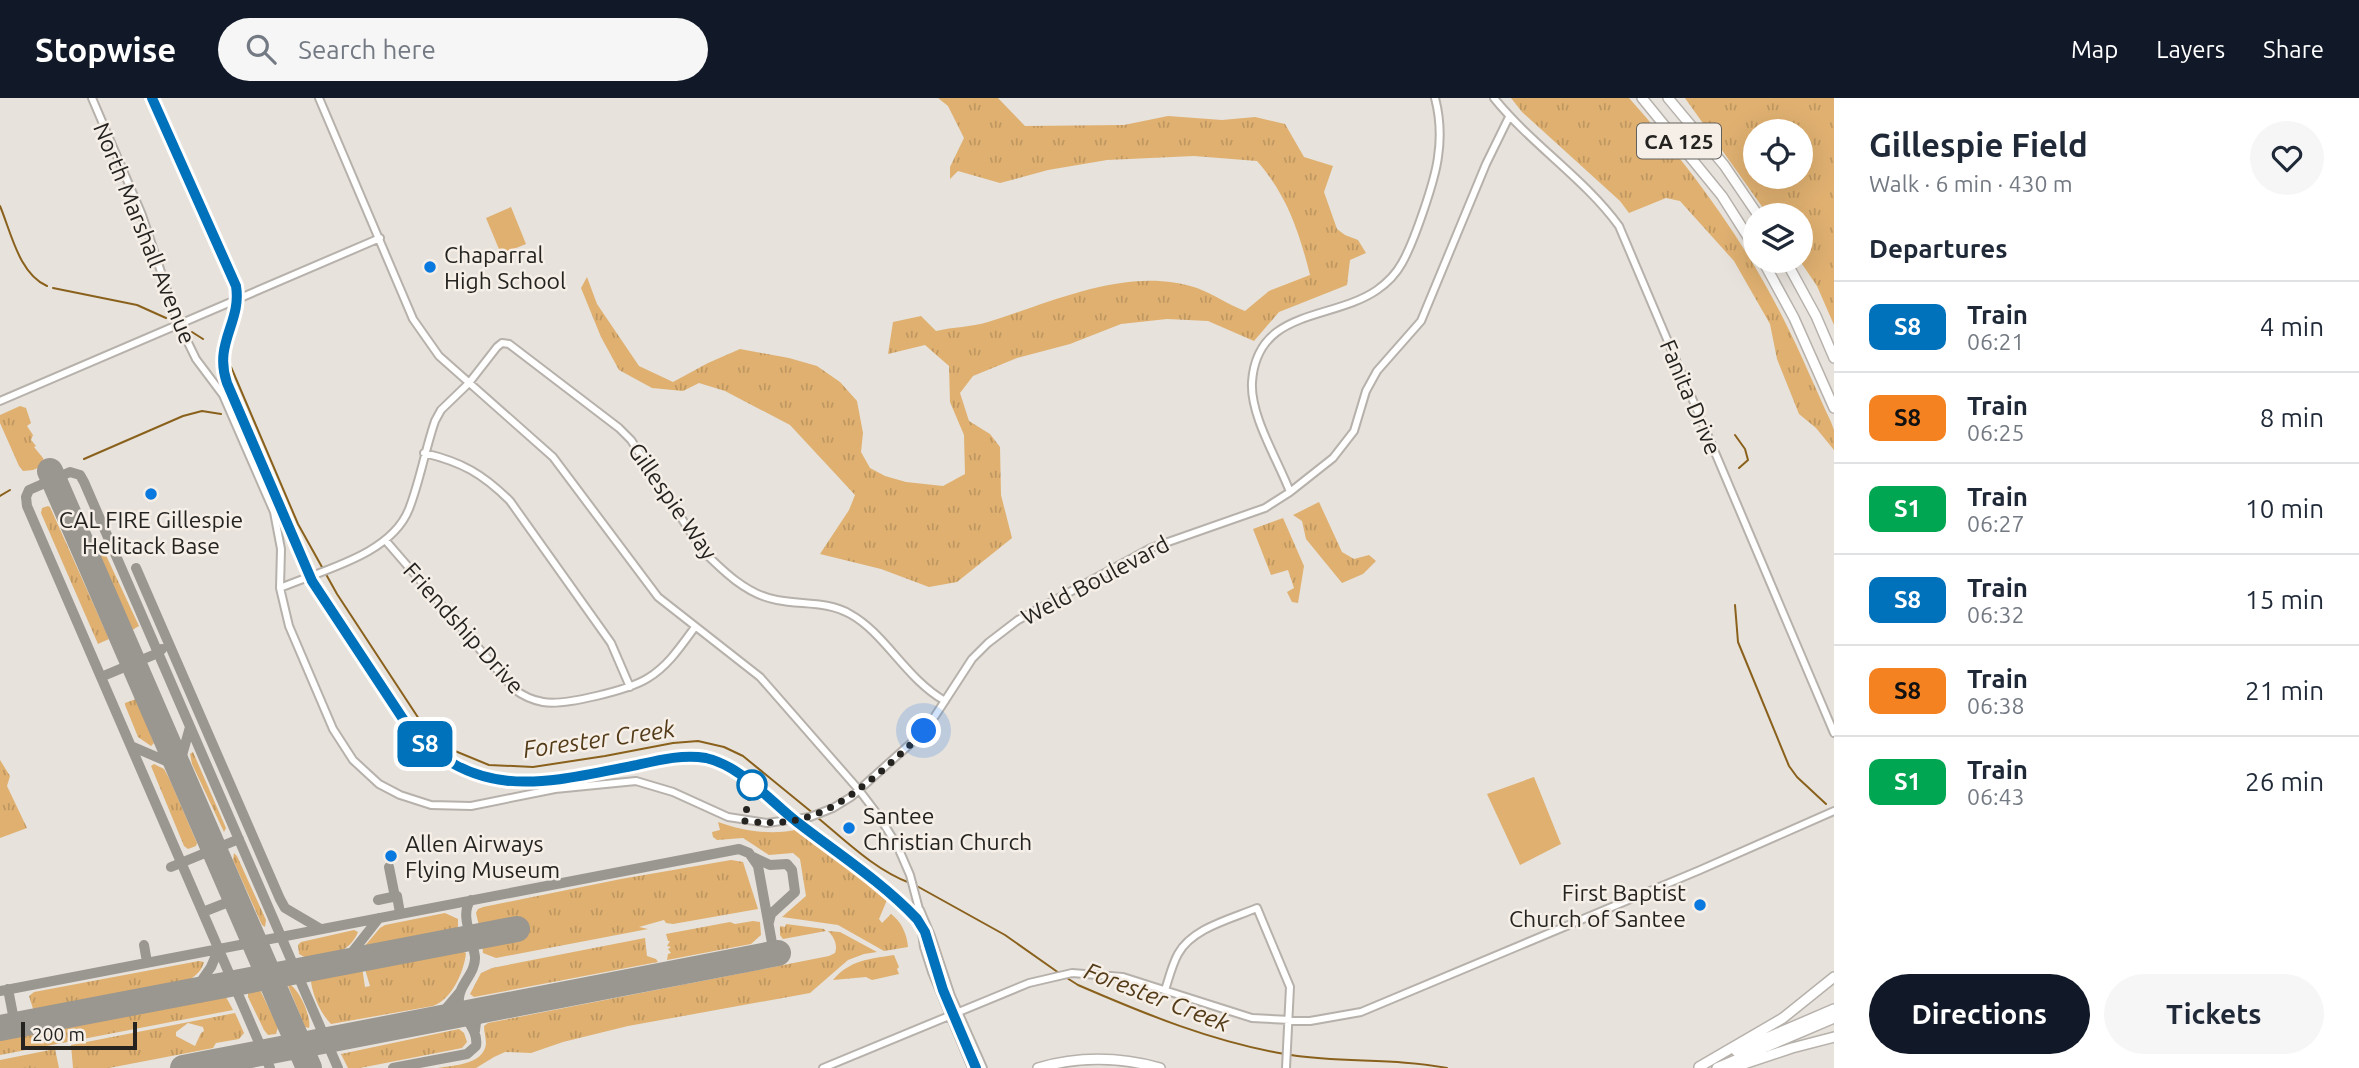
<!DOCTYPE html>
<meta charset="utf-8">
<style>
body{margin:0;font-family:Ubuntu,sans-serif;background:#f6f6f7;color:#1f2937;height:100vh;display:flex;flex-direction:column;font-size:26px;white-space:nowrap}
*{box-sizing:border-box;margin:0}
p{font-size:23px;color:#747a83}
.icon{flex:none;width:38px;height:38px;fill:none;stroke:currentColor;stroke-width:2;stroke-linecap:round;stroke-linejoin:round}
.map{position:relative;flex:1;overflow:hidden}
.sheet{display:flex;flex-direction:column;background:#fff;width:525px}
.sheet>*{flex:none}
.badge{padding:0 14px;border-radius:10px;font-size:24px;line-height:46px}
.fabs{position:absolute;left:1743px;top:21px;display:grid;gap:14px}
.fabs a{display:grid;place-items:center;width:70px;height:70px;border-radius:50%;background:#fff;box-shadow:0 7px 28px #0002;font-size:35px}
.scale{position:absolute;left:21px;bottom:18px;width:116px;box-sizing:border-box;padding-left:7px;border:4px solid #252320;border-top:0;font-size:19px;line-height:24px;white-space:nowrap;color:#252320;-webkit-text-stroke:5px #f5efe8;paint-order:stroke}
.you{position:absolute;width:35px;height:35px;margin:-18px;border:5px solid #fff;border-radius:50%;background:#1a73e8;box-shadow:0 0 0 10px #1a73e833}
.map>.badge{position:absolute;translate:-50% -50%;box-shadow:0 0 0 4px #fff}
h2{padding:0 35px;font-size:26px;line-height:63px}
.round{display:grid;place-items:center;flex:none;width:74px;height:74px;border-radius:37px;background:#f6f6f7}
.summary{display:flex;align-items:center;justify-content:space-between;height:119px;padding:0 35px}
h1{font-size:33px;font-weight:600;line-height:52px}
.cta{display:flex;gap:14px;margin-top:auto;padding:14px 35px}
.cta a{flex:1;height:80px;border-radius:42px;background:#111827;color:#fff;font-size:28px;font-weight:600;line-height:80px;text-align:center}
.cta a+a{background:#f6f6f7;color:#1f2937}
ul{padding:0;list-style:none}
li{display:flex;align-items:center;gap:21px;height:91px;padding:0 35px;border-top:2px solid #e0e1e3}
li div{flex:1}
li b{display:block;font-size:26px}
li em{font-style:normal}
li .badge{min-width:77px;font-weight:700;text-align:center}
header{display:flex;align-items:center;gap:42px;box-sizing:border-box;height:98px;padding:0 35px;background:#111827;color:#fff}
header strong{font-size:33px}
nav{display:flex;gap:38px;margin-inline-start:auto;font-size:24px}
.search{width:490px;height:63px;background:#f6f6f7;display:flex;align-items:center;gap:18px;box-sizing:border-box;padding:0 24px;border-radius:38px;color:#747a83;font-size:26px}
main{display:flex;flex:1;min-height:0}
.map>svg:first-child{display:block}
.grass{fill:url(#grass-tufts);fill-rule:evenodd}
.park{fill:#dfb070}
.lines{fill:none;stroke-linecap:round;stroke-linejoin:round}
.stream{stroke:#8a611c;stroke-width:2}
.taxiway{stroke:#9a9690;stroke-width:10}
.runway{stroke:#9a9690;stroke-width:26}
.secondary-casing{stroke:#b7b1ab;stroke-width:10}
.highway-casing{stroke:#b7b1ab;stroke-width:12}
.secondary{stroke:#fff;stroke-width:6}
.highway{stroke:#fff;stroke-width:9}
.tram{stroke:#4d4a46;stroke-width:2}
.rail{stroke:#4d4a46;stroke-width:2;stroke-dasharray:9 9;stroke-linecap:butt}
.line-casing{stroke:#fff;stroke-width:16}
.line{stroke:#0072bc;stroke-width:10}
.walk{stroke:#252320;stroke-width:7;stroke-dasharray:0 12.6}
.poi-dot{fill:#0978df;stroke:#f5efe8;stroke-width:2.5}
.stop-dot{fill:#fff;stroke:#0072bc;stroke-width:3.5}
.labels{text-anchor:middle;dominant-baseline:central;stroke-width:5;stroke-linejoin:round;paint-order:stroke}
.shield{fill:#f5efe8;stroke:#63605c;stroke-width:2}
.shield-label{font-size:21px;font-weight:bold;fill:#252320}
.street-label{font-size:23px;fill:#252320;stroke:#f5efe8}
.poi-label{font-size:23px;fill:#252320;stroke:#f5efe8;text-anchor:start}
.water-label{font-size:24px;font-style:italic;fill:#543b17;stroke:#f5efe8}
</style>
<header>
<strong>Stopwise</strong>
<div class="search"><svg class="icon" aria-label="search" viewBox="0 0 24 24"><circle cx="10" cy="10" r="6"/><path d="M15 15l6 6"/></svg>Search here</div>
<nav><a>Map</a><a>Layers</a><a>Share</a></nav>
</header>
<main>
<div class="map">
<svg width="1834" height="970" viewBox="0 0 1834 970">
<defs>
<pattern id="grass-tufts" width="24" height="20" patternUnits="userSpaceOnUse" patternTransform="scale(1.75)"><rect width="24" height="20" fill="#dfb070"/><path d="M3 7l-1-3M5 7V3M7 7l1-3M15 17l-1-3M17 17v-4M19 17l1-3" fill="none" stroke="#bf9761"/></pattern>
</defs>
<rect width="100%" height="100%" fill="#e7e2db"/>
<path class="grass" d="M 938,0 L 998,0 L 1025,28 L 1124,27 L 1168,18 L 1222,22 L 1255,19 L 1285,26 L 1304,59 L 1333,68 L 1324,94 L 1337,131 L 1345,137 L 1358,142 L 1366,155 L 1350,162 L 1347,187 L 1279,214 L 1254,243 L 1208,223 L 1167,221 L 1121,226 L 1070,246 L 1017,260 L 973,278 L 960,295 L 969,323 L 990,336 L 1000,349 L 1001,397 L 1012,440 L 957,484 L 929,489 L 881,471 L 820,456 L 849,412 L 855,397 L 790,327 L 725,293 L 699,285 L 683,293 L 652,290 L 619,272 L 601,239 L 581,190 L 587,179 L 597,206 L 639,268 L 673,284 L 708,265 L 740,251 L 789,260 L 817,268 L 840,284 L 857,303 L 863,335 L 861,354 L 870,370 L 885,378 L 906,384 L 943,388 L 965,376 L 964,337 L 950,304 L 949,268 L 925,247 L 888,256 L 893,224 L 921,218 L 936,233 C 953,229 971,229 988,224 C 1053,204 1128,167 1197,190 C 1213,196 1229,207 1245,213 L 1269,193 L 1310,177 C 1299,133 1287,97 1257,63 L 1194,58 L 1107,62 L 1048,72 L 1000,85 L 958,73 L 950,81 L 950,69 L 964,40 L 948,8 Z
M 1511,0 L 1629,0 C 1689,67 1744,142 1784,222 C 1801,255 1815,290 1831,324 L 1834,332 L 1834,352 L 1816,330 L 1799,316 L 1777,261 L 1770,226 L 1734,163 L 1680,103 L 1666,100 L 1629,115 L 1620,103 L 1522,14 Z
M 1685,0 L 1834,0 L 1834,227 L 1817,188 L 1800,163 L 1801,117 L 1768,117 ZM 1755,33 L 1801,33 L 1801,79 L 1755,79 Z
M 20,308 L 26,310 L 31,325 L 27,328 L 33,337 L 31,342 L 36,348 L 34,349 L 43,360 L 45,367 L 33,372 L 23,373 L 19,368 L 0,325 L 0,317 Z
M 1319,404 L 1342,454 L 1354,461 L 1369,457 L 1376,463 L 1363,476 L 1342,485 L 1306,441 L 1302,423 L 1293,417 Z
M 48,408 L 50,409 L 109,541 L 98,546 L 41,415 L 42,410 Z
M 1283,420 L 1304,468 L 1298,505 L 1292,504 L 1287,494 L 1294,490 L 1288,472 L 1271,477 L 1253,431 Z
M 104,453 L 139,528 L 132,532 L 101,459 L 100,455 Z
M 136,601 L 154,645 L 151,648 L 138,639 L 125,607 L 125,605 Z
M 193,654 L 226,730 L 224,734 L 192,666 L 190,656 Z
M 0,662 L 10,678 L 7,688 L 27,730 L 0,740 Z
M 154,666 L 164,671 L 170,682 L 197,745 L 196,748 L 188,751 L 184,748 L 151,668 Z
M 718,724 C 743,733 773,738 799,731 L 887,802 L 879,821 L 882,825 L 891,816 C 901,823 907,836 908,849 L 884,853 L 838,827 L 782,819 L 806,798 L 800,761 L 793,755 L 769,757 L 743,740 L 717,742 L 713,739 L 712,734 L 720,732 Z
M 234,755 L 237,758 L 266,822 L 265,829 L 262,827 L 233,762 Z
M 731,762 L 743,764 L 758,811 L 673,826 L 666,825 L 664,822 L 639,829 L 648,831 L 496,860 L 483,855 L 482,846 L 521,837 L 519,824 L 515,823 L 479,828 L 476,815 L 478,811 L 483,809 L 621,781 Z
M 445,815 L 458,821 L 458,831 L 363,850 L 380,830 L 385,827 Z
M 753,823 L 760,824 L 761,837 L 751,846 L 667,862 L 668,856 L 671,855 L 668,851 L 671,849 L 667,848 L 670,843 L 668,843 L 666,836 L 730,824 L 735,826 Z
M 786,826 L 824,831 L 826,833 L 783,841 L 780,837 L 780,828 L 785,829 Z
M 354,832 L 358,834 C 349,856 329,857 308,861 L 299,856 L 298,847 L 301,844 Z
M 828,833 L 840,834 L 877,854 L 864,856 L 848,862 L 810,895 L 628,928 L 563,944 L 531,955 L 505,954 L 494,959 L 476,970 L 438,970 C 454,967 483,967 486,946 C 486,940 484,934 484,928 L 488,925 L 829,858 L 835,855 C 838,847 834,839 828,833 Z
M 645,840 L 647,858 L 656,861 L 658,864 L 474,899 L 470,896 L 481,875 L 492,870 Z
M 458,851 L 466,855 C 464,874 452,901 433,908 L 331,926 C 321,916 313,898 311,884 L 315,880 L 362,869 L 365,889 L 370,888 L 364,868 Z
M 894,857 L 899,869 L 897,871 L 899,876 L 872,882 L 866,879 L 833,882 C 850,862 869,861 894,857 Z
M 199,863 L 204,864 C 201,875 192,881 181,886 L 40,914 L 34,914 L 29,898 L 34,894 Z
M 287,885 C 298,888 312,919 309,930 L 305,929 Z
M 253,891 L 259,891 L 261,894 L 278,929 L 276,936 L 268,937 L 264,932 L 248,899 L 248,894 Z
M 220,897 L 226,899 L 233,912 L 0,957 L 0,939 L 4,938 Z
M 235,915 L 244,935 L 239,941 L 216,945 L 213,950 L 109,970 L 73,970 L 71,947 ZM 188,925 L 203,929 L 204,933 L 201,935 L 195,948 L 176,938 L 176,934 Z
M 459,931 L 464,935 L 467,944 L 462,950 L 360,970 L 348,970 L 341,956 Z
M 55,951 L 59,970 L 0,970 L 0,962 Z"/>
<path class="park" d="M 511,109 L 526,146 L 501,156 L 486,120 Z
M 1534,679 L 1561,746 L 1520,767 L 1487,696 Z"/>
<g class="lines">
<path class="stream" d="M 0,108 C 11,134 19,176 47,188
M 53,190 L 137,207 L 166,220
M 192,234 L 203,241
M 231,269 L 298,426 L 337,496 L 421,624 L 455,653 L 489,667 L 533,669 L 605,658 L 673,645 L 698,643 L 724,649 L 743,658 L 814,716
M 1735,337 L 1745,351 L 1748,362 L 1739,370
M 84,361 L 183,318 L 202,313 L 221,316
M 0,398 L 10,392
M 1735,507 L 1738,544 L 1789,668 L 1797,679 L 1826,706
M 818,720 C 846,743 875,772 910,785
M 915,787 L 1005,837 L 1059,875
M 1067,880 L 1078,887 C 1145,916 1213,944 1285,956
M 1291,957 C 1342,965 1395,960 1447,970"/>
<path class="taxiway" d="M 136,470 L 280,801 L 285,810 L 319,830
M 101,579 L 158,555 L 162,551
M 131,648 L 173,666 L 182,676
M 182,676 L 181,661 L 190,629
M 753,759 L 770,767 L 787,766 L 792,772 L 795,794 L 771,816 L 769,824
M 171,769 L 239,741
M 389,769 L 395,799
M 378,802 L 397,798 L 400,815
M 203,814 L 236,801
M 144,847 L 147,864
M 298,872 L 346,862 L 379,820
M 8,891 L 15,927
M 195,892 L 211,869 L 219,850
M 0,893 L 739,751 L 749,755 L 758,768 L 774,856
M 396,928 L 439,919 L 460,894
M 475,933 L 476,924 L 484,913 L 521,906
M 270,970 L 27,408 L 26,399 L 29,392 L 70,374 L 80,377 L 84,384 L 338,970
M 393,970 L 467,956 L 476,948 C 479,931 462,920 459,904 C 457,888 476,876 475,859 C 473,842 459,815 471,802"/>
<path class="runway" d="M 50,373 L 309,970
M 0,930 L 517,831
M 183,970 L 778,855"/>
<g class="secondary-casing">
<path id="secondary" d="M 92,0 L 142,117 L 177,222 L 196,261 L 223,297 L 274,414 L 281,451 L 280,490 L 289,528 L 333,631 L 353,662 L 379,686 L 400,697 L 431,707 L 471,708 L 555,691 L 636,683 L 673,694 L 728,719 L 767,725 L 810,719 L 833,710 L 851,699 L 919,638 L 935,618 L 972,561 L 988,545 L 1018,522 L 1151,450 L 1265,410 L 1290,394 L 1333,360 L 1354,333 L 1366,293 L 1377,273 L 1421,223 L 1486,66 L 1509,19
M 319,0 L 413,221 L 439,258 L 553,359 L 658,499 L 760,579 L 859,692 L 878,717 L 897,747 L 910,777 L 919,811 L 924,849 L 932,874 L 972,970
M 1494,0 C 1532,47 1584,80 1619,128 L 1834,635
M 0,303 L 380,140
M 424,355 C 462,364 483,376 510,403 L 611,545 L 630,589
M 1290,394 C 1278,362 1250,318 1252,284 C 1257,210 1332,223 1377,192 C 1387,185 1396,176 1402,165 C 1414,144 1435,83 1438,59 C 1441,39 1440,19 1435,0
M 386,443 L 514,591 C 523,598 532,602 543,604 C 564,608 629,592 648,580 C 668,568 681,548 695,529
M 280,490 C 322,472 391,457 409,411 C 420,383 425,352 435,323 L 441,312 L 469,285 L 497,249 L 502,245 L 509,246 L 619,330 L 631,342 L 702,452 C 722,472 747,497 777,502 C 802,507 827,503 850,516 C 885,535 906,581 945,603
M 920,812 L 931,838 L 951,898 L 983,970
M 1165,892 C 1169,880 1172,867 1178,856 C 1192,830 1231,821 1257,810 L 1290,889 L 1286,970
M 823,970 L 1029,885 L 1072,875 L 1123,879 L 1252,920 L 1310,923 L 1361,914 L 1700,772 L 1834,713"/>
</g>
<g class="highway-casing">
<path id="highway" d="M 1642,0 L 1722,98 L 1755,150
M 1668,0 L 1724,67 L 1758,117
M 1763,163 L 1794,220 L 1834,310
M 1786,163 L 1816,218 L 1834,260
M 1736,953 L 1834,911
M 1699,969 L 1783,920 L 1834,879
M 1038,970 C 1079,958 1120,959 1160,970
M 1717,970 L 1834,920
M 1732,970 L 1792,950 L 1834,939"/>
</g>
<use href="#secondary" class="secondary"/>
<use href="#highway" class="highway"/>
<path class="tram" d="M 155,0 L 238,187 C 245,225 214,245 231,287 L 319,491 L 405,620 L 427,644 L 441,655 L 483,675 L 515,682 L 532,682 L 559,679 L 674,657 L 695,656 L 711,659 L 741,673 L 837,753"/>
<path class="rail" d="M 152,0 L 236,188 C 242,224 213,247 227,285 L 317,492 L 400,618 L 416,637 L 437,656 L 473,675 L 500,682 L 521,685 L 558,682 L 676,659 L 698,659 L 715,663 L 741,678 L 837,753 L 917,821 L 925,834 L 943,892 L 976,970"/>
</g>
<g class="lines">
<g class="line-casing">
<path id="line" d="M 152,0 L 236,188 C 242,224 213,245 227,285 L 312,483 L 409,630 C 479,706 549,684 637,667 C 659,662 683,656 706,660 C 741,668 769,702 797,724 C 837,755 882,784 917,821 L 925,834 L 943,892 L 976,970"/>
</g>
<use href="#line" class="line"/>
<path class="walk" d="M 752,687 L 744,723 C 807,731 839,709 885,670 C 898,658 912,646 924,633"/>
</g>
<g class="poi-dot">
<circle cx="430" cy="169" r="7"/>
<circle cx="151" cy="396" r="7"/>
<circle cx="849" cy="730" r="7"/>
<circle cx="391" cy="758" r="7"/>
<circle cx="1700" cy="807" r="7"/>
</g>
<circle class="stop-dot" cx="752" cy="687" r="14"/>
<g class="labels">
<rect class="shield" x="1637" y="25.5" width="84" height="35" rx="5"/>
<g class="shield-label">
<text x="1679" y="43">CA 125</text>
</g>
<g class="street-label">
<text transform="translate(145 135) rotate(68)">North Marshall Avenue</text>
<text transform="translate(1691 299) rotate(67)">Fanita Drive</text>
<text transform="translate(673 403) rotate(55)">Gillespie Way</text>
<text transform="translate(1095 482) rotate(-28)">Weld Boulevard</text>
<text transform="translate(464 530) rotate(48)">Friendship Drive</text>
</g>
<g class="poi-label">
<text x="444" y="156">Chaparral<tspan x="444" dy="26">High School</tspan></text>
<text x="151" y="421" text-anchor="middle">CAL FIRE Gillespie<tspan x="151" dy="26">Helitack Base</tspan></text>
<text x="863" y="717">Santee<tspan x="863" dy="26">Christian Church</tspan></text>
<text x="405" y="745">Allen Airways<tspan x="405" dy="26">Flying Museum</tspan></text>
<text x="1686" y="794" text-anchor="end">First Baptist<tspan x="1686" dy="26">Church of Santee</tspan></text>
</g>
<g class="water-label">
<text transform="translate(599 641) rotate(-8)">Forester Creek</text>
<text transform="translate(1157 899) rotate(21)">Forester Creek</text>
</g>
</g>
</svg>
<div class="fabs">
<a><svg class="icon" aria-label="locate" viewBox="0 0 24 24"><circle cx="12" cy="12" r="6"/><path d="M12 2v4M12 18v4M2 12h4M18 12h4"/></svg></a>
<a><svg class="icon" aria-label="layers" viewBox="0 0 24 24"><path d="M12 4l9 5-9 5-9-5zM3 14l9 5 9-5"/></svg></a>
</div>
<div class="scale">200 m</div>
<div class="you" style="left:924px;top:633px"></div>
<b class="badge" style="left:425px;top:646px;background:#0072bc;color:#fff">S8</b>
</div>
<section class="sheet">
<div class="summary"><div><h1>Gillespie Field</h1><p>Walk · 6 min · 430 m</p></div><a class="round"><svg class="icon" aria-label="heart" viewBox="0 0 24 24"><path d="M12 20l-8-8c-3-5 5-10 8-4 3-6 11-1 8 4z"/></svg></a></div>
<h2>Departures</h2>
<ul>
<li><span class="badge" style="background:#0072bc;color:#fff">S8</span><div><b>Train</b><p>06:21</p></div><em>4 min</em></li>
<li><span class="badge" style="background:#f58220;color:#111">S8</span><div><b>Train</b><p>06:25</p></div><em>8 min</em></li>
<li><span class="badge" style="background:#00a651;color:#fff">S1</span><div><b>Train</b><p>06:27</p></div><em>10 min</em></li>
<li><span class="badge" style="background:#0072bc;color:#fff">S8</span><div><b>Train</b><p>06:32</p></div><em>15 min</em></li>
<li><span class="badge" style="background:#f58220;color:#111">S8</span><div><b>Train</b><p>06:38</p></div><em>21 min</em></li>
<li><span class="badge" style="background:#00a651;color:#fff">S1</span><div><b>Train</b><p>06:43</p></div><em>26 min</em></li>
</ul>
<div class="cta"><a>Directions</a><a>Tickets</a></div>
</section>
</main>
